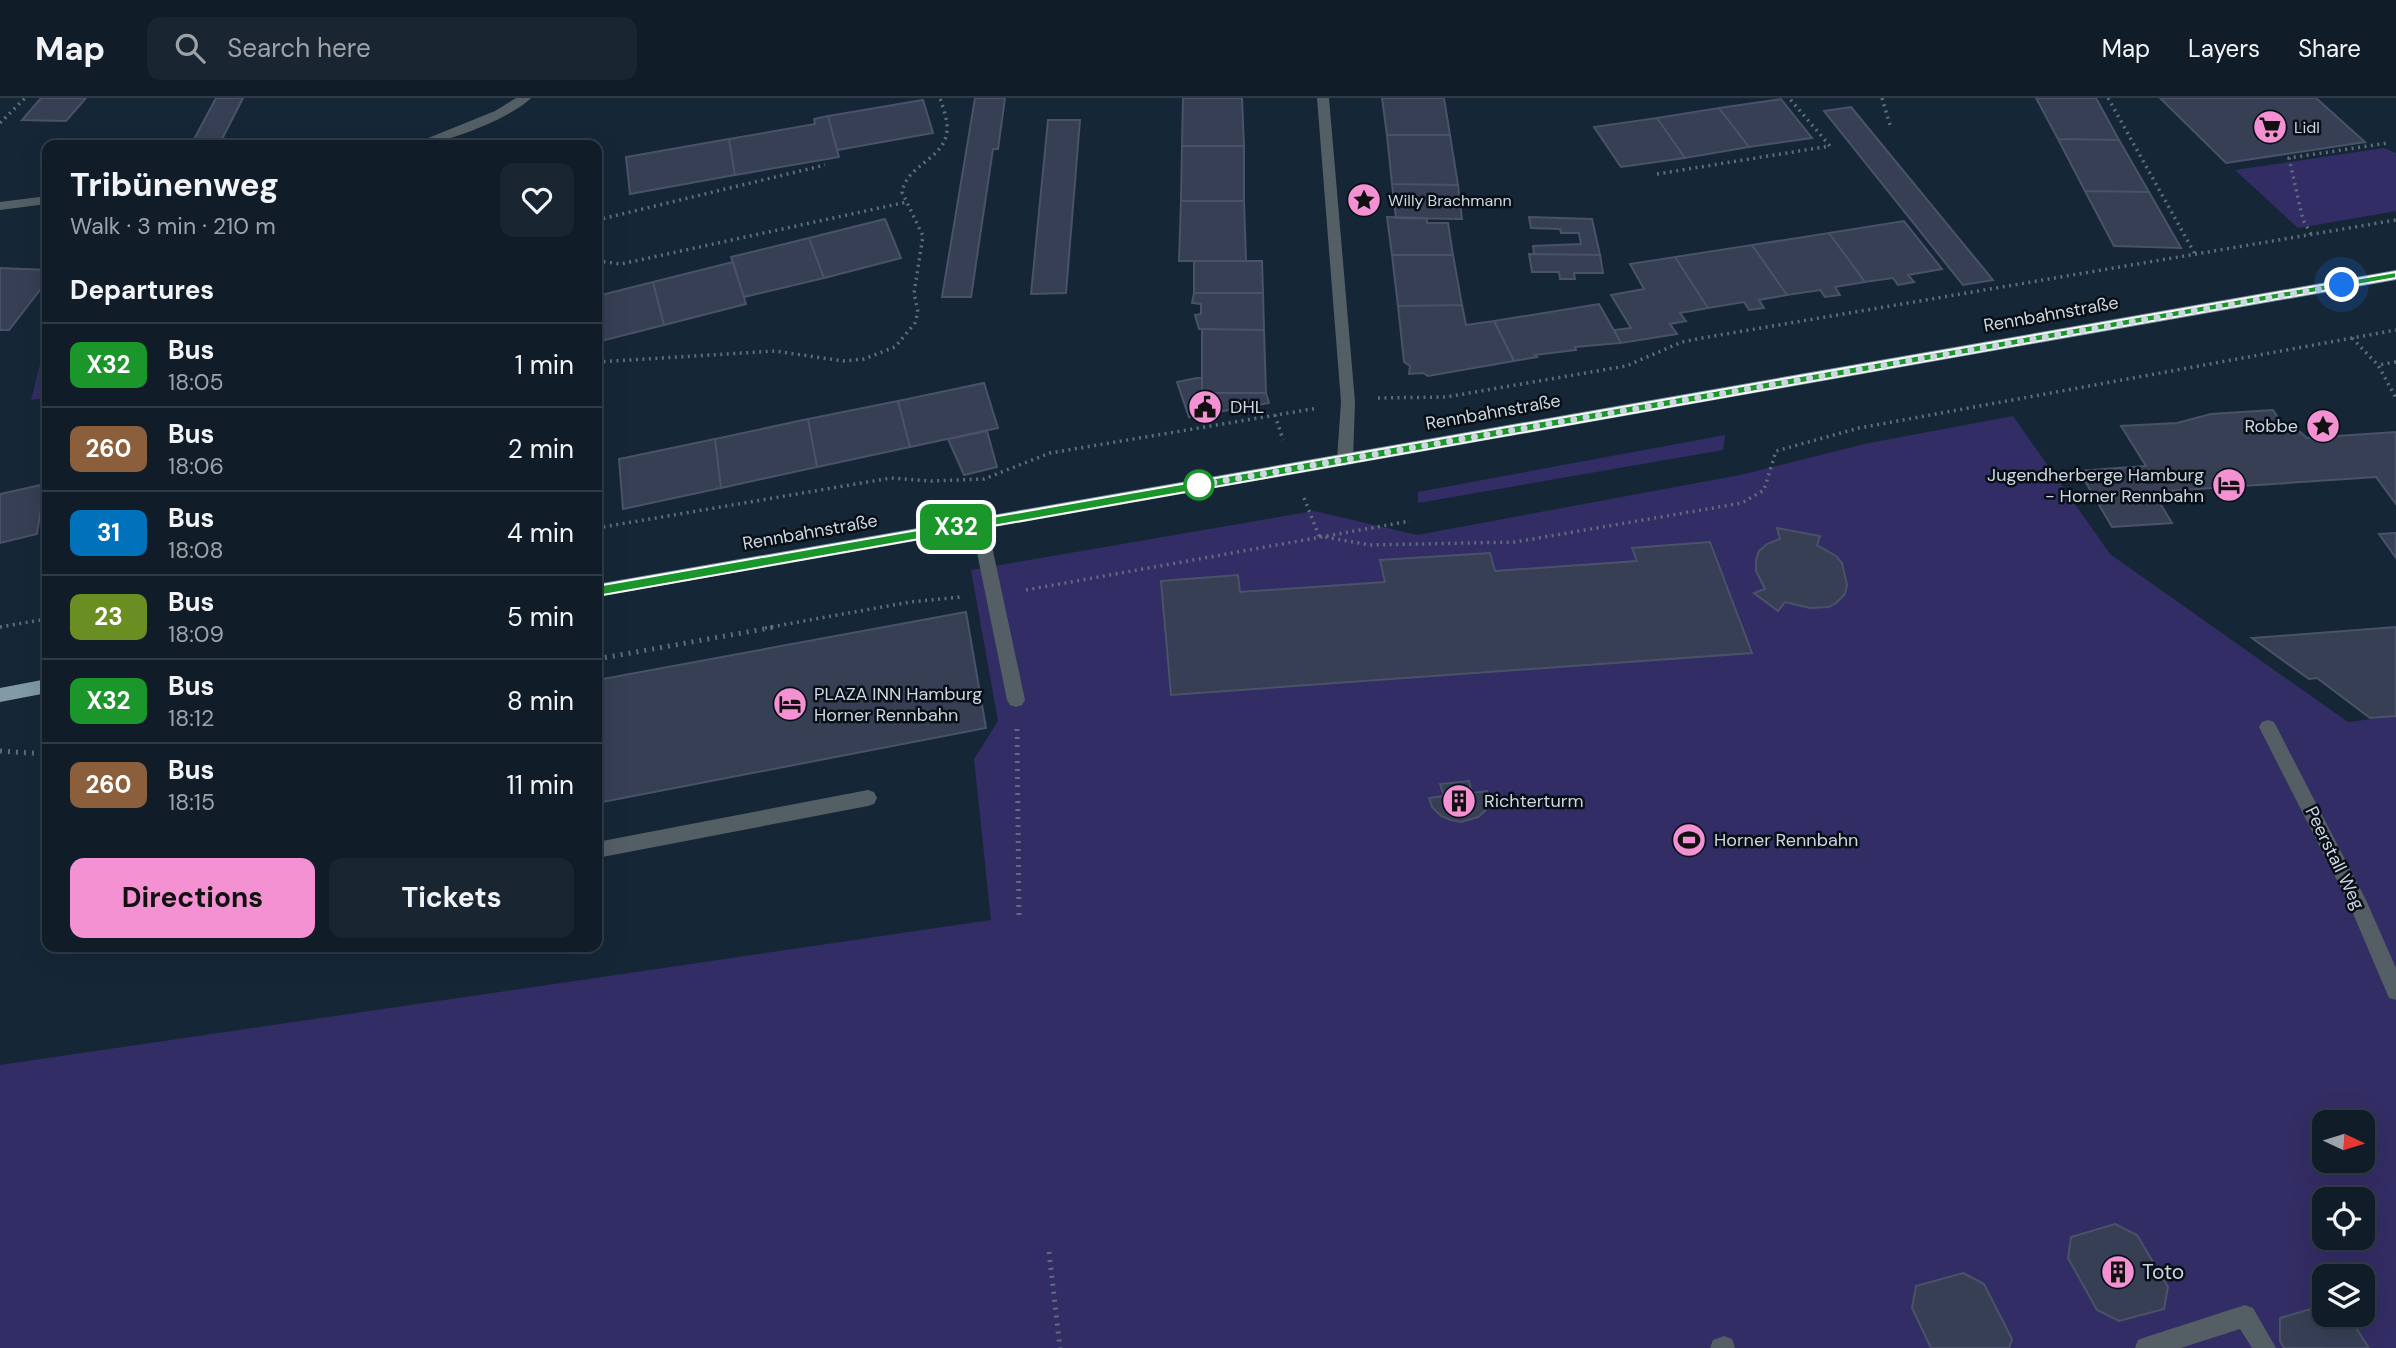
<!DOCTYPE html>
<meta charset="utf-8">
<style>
body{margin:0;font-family:"DM Sans",sans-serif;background:#192631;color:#f1f3f6;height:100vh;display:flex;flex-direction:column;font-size:26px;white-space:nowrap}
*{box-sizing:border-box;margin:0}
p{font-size:23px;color:#9ca2a8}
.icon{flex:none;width:38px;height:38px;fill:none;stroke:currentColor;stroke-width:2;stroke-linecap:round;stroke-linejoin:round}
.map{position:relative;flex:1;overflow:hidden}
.side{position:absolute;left:42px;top:42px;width:560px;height:812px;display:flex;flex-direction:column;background:#101d29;border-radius:14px;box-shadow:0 7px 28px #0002,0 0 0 2px #303b46}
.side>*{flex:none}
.badge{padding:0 14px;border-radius:10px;font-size:24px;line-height:46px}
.needle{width:46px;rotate:94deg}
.fabs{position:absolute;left:2312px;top:1012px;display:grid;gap:14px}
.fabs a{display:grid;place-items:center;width:63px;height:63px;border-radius:14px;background:#101d29;box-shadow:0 7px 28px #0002,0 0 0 2px #303b46;font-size:35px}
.you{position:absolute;width:35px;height:35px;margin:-18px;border:5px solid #fff;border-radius:50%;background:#1a73e8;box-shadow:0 0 0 10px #1a73e833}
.map>.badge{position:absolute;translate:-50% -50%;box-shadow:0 0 0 4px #fff}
h2{padding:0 28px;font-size:26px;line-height:63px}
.round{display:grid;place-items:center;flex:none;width:74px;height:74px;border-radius:14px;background:#192631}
.summary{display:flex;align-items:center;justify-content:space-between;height:119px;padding:0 28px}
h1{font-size:33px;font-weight:700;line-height:52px}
.primary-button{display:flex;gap:14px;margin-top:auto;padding:14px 28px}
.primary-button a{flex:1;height:80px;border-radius:14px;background:#f491d3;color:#111;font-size:28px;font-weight:700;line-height:80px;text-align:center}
.primary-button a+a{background:#192631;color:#f1f3f6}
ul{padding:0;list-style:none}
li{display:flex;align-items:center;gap:21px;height:84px;padding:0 28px;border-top:2px solid #303b46}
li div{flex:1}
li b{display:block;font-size:26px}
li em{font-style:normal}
li .badge{min-width:77px;font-weight:700;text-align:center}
header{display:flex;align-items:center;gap:42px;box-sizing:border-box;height:98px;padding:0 35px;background:#101d29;border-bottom:2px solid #303b46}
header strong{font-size:33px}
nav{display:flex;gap:38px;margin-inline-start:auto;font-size:24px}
.search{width:490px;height:63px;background:#192631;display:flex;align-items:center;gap:18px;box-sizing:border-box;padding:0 24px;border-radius:14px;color:#9ca2a8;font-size:26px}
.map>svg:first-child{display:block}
.green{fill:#332d65;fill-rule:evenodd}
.building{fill:#363f54;stroke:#495268;stroke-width:2}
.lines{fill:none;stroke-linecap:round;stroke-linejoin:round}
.path-far1{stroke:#5d6d7a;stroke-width:3.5;stroke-dasharray:2 4.5;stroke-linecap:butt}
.path{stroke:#5d6d7a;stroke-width:5;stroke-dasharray:2 6;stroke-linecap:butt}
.lane{fill:#545f65;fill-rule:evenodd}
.street{fill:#545f65;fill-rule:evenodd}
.primary{fill:#819aa6;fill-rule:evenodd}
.line{fill:#1a962b;stroke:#fff;stroke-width:2}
.walk{stroke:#ccd7e1;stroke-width:7;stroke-dasharray:0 12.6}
.stop-dot{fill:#fff;stroke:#1a962b;stroke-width:3.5}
.labels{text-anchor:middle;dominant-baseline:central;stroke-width:5;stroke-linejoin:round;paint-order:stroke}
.far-poi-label{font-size:16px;fill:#ccd7e1;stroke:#080f16;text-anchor:start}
.street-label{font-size:18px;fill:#ccd7e1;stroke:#080f16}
.poi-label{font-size:18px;fill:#ccd7e1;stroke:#080f16;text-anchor:start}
.near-poi-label{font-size:21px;fill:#ccd7e1;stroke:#080f16;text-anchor:start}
</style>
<header>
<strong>Map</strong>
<div class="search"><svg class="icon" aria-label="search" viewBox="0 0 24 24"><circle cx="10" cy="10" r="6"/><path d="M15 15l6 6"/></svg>Search here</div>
<nav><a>Map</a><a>Layers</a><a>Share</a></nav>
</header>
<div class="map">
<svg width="2396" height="1250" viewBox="0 0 2396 1250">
<rect width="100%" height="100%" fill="#152737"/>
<path class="green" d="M 2384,50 L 2396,55 L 2396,113 L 2298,130 L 2235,72 Z
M 47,243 L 47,300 L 31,302 L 45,246 Z
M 2013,318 L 2110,456 L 2348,624 L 2396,618 L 2396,1250 L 0,1250 L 0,967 L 991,822 L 974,661 L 998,623 L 971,472 L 1314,413 L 1417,437 L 1740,377 L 1864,346 ZM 2324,1024 L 2362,1024 L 2362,1062 L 2324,1062 ZM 2324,1101 L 2362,1101 L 2362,1139 L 2324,1139 ZM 2324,1178 L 2362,1178 L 2362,1216 L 2324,1216 Z
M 1725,337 L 1723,352 L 1418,405 L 1418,394 Z"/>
<path class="building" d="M 41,0 L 86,0 L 66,23 L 22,22 Z
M 216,0 L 243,0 L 219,47 L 191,47 Z
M 975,0 L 1005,0 L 998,51 L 993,51 L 971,199 L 942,199 Z
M 1183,0 L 1242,0 L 1244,48 L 1182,48 Z
M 1382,0 L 1444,0 L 1450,37 L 1387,37 Z
M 2036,0 L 2096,0 L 2119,42 L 2058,41 Z
M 2160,0 L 2316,0 L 2365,44 L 2226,65 Z
M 1781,1 L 1812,40 L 1749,49 L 1719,10 Z
M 923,2 L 933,35 L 837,52 L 828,18 Z
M 1851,9 L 1993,182 L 1963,187 L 1824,13 Z
M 1719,10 L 1749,49 L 1685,60 L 1657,20 Z
M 828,18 L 839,59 L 735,77 L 729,41 L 815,26 L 814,21 Z
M 1657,20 L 1685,60 L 1621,69 L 1594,29 Z
M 1048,22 L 1080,22 L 1066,195 L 1031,196 Z
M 1387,37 L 1450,37 L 1458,87 L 1392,86 Z
M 729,41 L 735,77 L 630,96 L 626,59 Z
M 2058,41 L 2119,42 L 2149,94 L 2085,93 Z
M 1182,48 L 1244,48 L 1244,103 L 1181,103 Z
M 1392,86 L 1458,87 L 1462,121 L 1396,120 Z
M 2085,93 L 2149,94 L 2181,150 L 2114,148 Z
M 1181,103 L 1244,103 L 1246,163 L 1179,163 Z
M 1387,119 L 1427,120 L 1427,125 L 1448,125 L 1453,157 L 1392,157 Z
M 1529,119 L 1592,121 L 1600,157 L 1534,156 L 1533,148 L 1581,146 L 1579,135 L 1561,135 L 1560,131 L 1531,130 Z
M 885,121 L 901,160 L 824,180 L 809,140 Z
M 1904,123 L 1942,171 L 1908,177 L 1914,184 L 1898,187 L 1893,180 L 1865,184 L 1829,135 Z
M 1829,135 L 1865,184 L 1835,189 L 1840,197 L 1825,199 L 1820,192 L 1787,197 L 1752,147 Z
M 809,140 L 824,180 L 744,199 L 731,159 Z
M 1752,147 L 1787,197 L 1759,202 L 1764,210 L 1749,212 L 1744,204 L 1708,210 L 1675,159 Z
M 1529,156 L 1600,157 L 1603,175 L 1574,175 L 1575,181 L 1560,181 L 1559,174 L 1532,174 Z
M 1392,157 L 1453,157 L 1462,207 L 1398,208 Z
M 1675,159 L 1708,210 L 1680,215 L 1686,223 L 1670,226 L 1677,236 L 1621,245 L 1614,232 L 1631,230 L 1611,197 L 1644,191 L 1630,166 Z
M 1194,163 L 1262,163 L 1263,195 L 1194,195 Z
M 733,164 L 746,206 L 664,227 L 653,184 Z
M 0,170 L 47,172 L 47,183 L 9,232 L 0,232 Z
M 653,184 L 664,227 L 597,244 L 597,198 Z
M 1194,195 L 1263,195 L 1264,232 L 1199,231 L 1195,217 L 1201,216 L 1201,206 L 1192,205 Z
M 1599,206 L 1621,245 L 1575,249 L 1576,252 L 1535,257 L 1537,259 L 1514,263 L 1494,223 Z
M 1462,207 L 1466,227 L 1494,223 L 1514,263 L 1428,278 L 1423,275 L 1409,276 L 1410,268 L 1404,264 L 1398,208 Z
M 1202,231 L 1264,232 L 1266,295 L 1202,295 Z
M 1202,279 L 1202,295 L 1266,295 L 1269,305 L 1189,319 L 1177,284 Z
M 984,285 L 998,330 L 910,349 L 898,303 Z
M 898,303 L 910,349 L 817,369 L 808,321 Z
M 2273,312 L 2285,330 L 2298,332 L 2307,340 L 2396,334 L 2396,406 L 2376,379 L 2153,394 L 2172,425 L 2112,429 L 2079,373 L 2146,368 L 2121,328 L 2177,325 L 2211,316 Z
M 808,321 L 817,369 L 721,390 L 715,341 Z
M 987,333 L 997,369 L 964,377 L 948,341 Z
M 715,341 L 721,390 L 623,411 L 619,361 Z
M 45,386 L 37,436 L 0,445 L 0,396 Z
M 47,399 L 47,418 L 40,420 L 42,400 Z
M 1777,430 L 1820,438 L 1817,447 L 1836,458 L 1842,465 L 1847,487 L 1845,496 L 1836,505 L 1829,509 L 1810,510 L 1785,504 L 1778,513 L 1754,495 L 1765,491 L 1756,473 L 1756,462 L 1759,453 L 1767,446 L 1780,441 Z
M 2396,435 L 2396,460 L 2379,436 Z
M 1710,444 L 1752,555 L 1171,597 L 1161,483 L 1238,477 L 1240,494 L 1385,484 L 1380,462 L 1490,455 L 1495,473 L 1637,463 L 1632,450 Z
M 966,514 L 986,630 L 597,705 L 597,582 Z
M 2396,529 L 2396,618 L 2370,620 L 2317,580 L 2309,581 L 2252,540 Z
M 1469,683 L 1472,695 L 1487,693 L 1490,700 L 1486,712 L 1478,719 L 1461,724 L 1451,722 L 1441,718 L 1432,709 L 1429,700 L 1444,698 L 1440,686 Z
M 2115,1126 L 2137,1137 L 2168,1189 L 2164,1211 L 2119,1223 L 2097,1212 L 2068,1160 L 2071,1139 Z
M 1963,1175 L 1984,1186 L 2012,1241 L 2009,1250 L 1931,1250 L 1912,1210 L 1916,1188 Z
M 2324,1207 L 2324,1216 L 2343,1216 L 2349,1219 L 2369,1250 L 2284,1250 L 2280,1243 L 2280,1220 Z"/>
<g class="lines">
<path class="path-far1" d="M 1882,0 L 1890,27
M 2108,0 L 2195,156
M 0,25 L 25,0
M 1657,76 L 1830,48 L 1789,0
M 597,122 L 825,67
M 2311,136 L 2303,122 L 2289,60 L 2388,45
M 597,163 L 621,166 L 907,104
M 2352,240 L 2378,267
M 597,264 L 775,253 L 843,263 L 864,261 L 895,249 L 915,225 L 918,214 L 914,195 L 923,138 L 902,94 C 907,66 944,62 947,33 C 948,22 943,10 940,0
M 2396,264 L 2378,267 L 2396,300
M 1378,300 L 1446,299 L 1626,268 L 1682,244 L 1702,240 L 2396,122
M 1275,317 L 1283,342
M 1304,400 L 1319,438
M 597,430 L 891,380 L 931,383 L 984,381 L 1050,355 L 1318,310
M 1319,438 L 1370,447 L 1515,444 L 1742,405 L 1764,392 L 1776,353 L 1859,330 L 2396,232
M 1026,492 L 1410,423
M 0,529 L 47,521
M 765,530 L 910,504 L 961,499"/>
<path class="path" d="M 597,561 L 775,529
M 1017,631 L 1019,819
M 0,653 L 47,656
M 1049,1154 L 1060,1250"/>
<path class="lane" d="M 979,419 L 987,425 L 1025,602 L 1022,607 L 1016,609 L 1010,607 L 1007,602 L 971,425 Z
M 2268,622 L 2274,624 L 2366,802 L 2396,870 L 2396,902 L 2389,900 L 2349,806 L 2259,629 L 2262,624 Z
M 868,692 L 874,694 L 877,700 L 874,706 L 868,708 L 597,760 L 597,744 Z
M 2245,1207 L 2253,1210 L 2276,1250 L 2252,1250 L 2240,1231 L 2181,1250 L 2135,1250 L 2138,1242 L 2146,1239 Z
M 1724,1238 L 1732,1241 L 1735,1250 L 1710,1250 L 1713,1242 Z"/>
<path class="street" d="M 516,0 L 531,0 C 510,21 440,48 411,47 L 495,13 Z
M 1317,0 L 1329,0 L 1355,304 L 1353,362 L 1345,368 L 1337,362 L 1341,304 Z
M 47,98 L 47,106 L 0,112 L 0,104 Z"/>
<path class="primary" d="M 2396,172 L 2396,182 L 597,499 L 597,486 Z
M 47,581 L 47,595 L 0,604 L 0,590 Z"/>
</g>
<path class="line" d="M 2396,174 L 2396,180 L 597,498 L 590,493 L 597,488 Z"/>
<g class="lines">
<path class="walk" d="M 1199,387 L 1194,388 L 2342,187"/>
</g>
<defs>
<g id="supermarket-disc" transform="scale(1.75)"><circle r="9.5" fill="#f491d3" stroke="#080f16"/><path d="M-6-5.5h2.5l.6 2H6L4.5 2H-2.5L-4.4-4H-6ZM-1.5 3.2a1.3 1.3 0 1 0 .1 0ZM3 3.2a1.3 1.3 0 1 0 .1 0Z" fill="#111"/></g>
<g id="sight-disc" transform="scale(1.75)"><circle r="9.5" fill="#f491d3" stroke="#080f16"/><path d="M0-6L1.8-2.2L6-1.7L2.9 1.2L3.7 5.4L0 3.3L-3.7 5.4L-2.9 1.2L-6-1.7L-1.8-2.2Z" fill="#111"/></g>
<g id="civic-disc" transform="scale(1.75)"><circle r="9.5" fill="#f491d3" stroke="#080f16"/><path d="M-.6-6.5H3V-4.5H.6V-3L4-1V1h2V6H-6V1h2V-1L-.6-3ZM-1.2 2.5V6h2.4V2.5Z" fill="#111"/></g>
<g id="hotel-disc" transform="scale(1.75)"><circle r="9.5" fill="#f491d3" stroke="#080f16"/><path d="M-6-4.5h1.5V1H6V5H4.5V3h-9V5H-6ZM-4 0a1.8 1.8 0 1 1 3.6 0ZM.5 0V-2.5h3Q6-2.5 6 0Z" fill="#111"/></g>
<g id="building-disc" transform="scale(1.75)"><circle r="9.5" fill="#f491d3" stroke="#080f16"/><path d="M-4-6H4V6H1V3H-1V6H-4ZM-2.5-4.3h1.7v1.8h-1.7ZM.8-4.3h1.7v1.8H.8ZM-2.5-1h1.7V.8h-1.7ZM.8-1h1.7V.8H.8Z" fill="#111"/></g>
<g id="stadium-disc" transform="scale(1.75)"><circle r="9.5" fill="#f491d3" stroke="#080f16"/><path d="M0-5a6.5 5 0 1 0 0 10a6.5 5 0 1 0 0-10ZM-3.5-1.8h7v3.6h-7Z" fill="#111"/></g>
</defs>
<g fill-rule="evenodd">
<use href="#supermarket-disc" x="2270" y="29"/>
<use href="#sight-disc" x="1364" y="102"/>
<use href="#civic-disc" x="1205" y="309"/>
<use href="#sight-disc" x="2323" y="328"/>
<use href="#hotel-disc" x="2229" y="387"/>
<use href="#hotel-disc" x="790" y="606"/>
<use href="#building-disc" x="1459" y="703"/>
<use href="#stadium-disc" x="1689" y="742"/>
<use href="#building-disc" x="2118" y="1174"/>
</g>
<circle class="stop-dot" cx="1199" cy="387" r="14"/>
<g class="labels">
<g class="far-poi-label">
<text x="2294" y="29">Lidl</text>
<text x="1388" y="102">Willy Brachmann</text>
</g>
<g class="street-label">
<text transform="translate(2051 216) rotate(-10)">Rennbahnstraße</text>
<text transform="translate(1493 314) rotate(-10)">Rennbahnstraße</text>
<text transform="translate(810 434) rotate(-10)">Rennbahnstraße</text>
<text transform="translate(2335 760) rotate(64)">Peerstall Weg</text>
</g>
<g class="poi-label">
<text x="1230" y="309">DHL</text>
<text x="2298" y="328" text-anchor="end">Robbe</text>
<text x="2204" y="377" text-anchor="end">Jugendherberge Hamburg<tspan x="2204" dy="21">- Horner Rennbahn</tspan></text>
<text x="814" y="596">PLAZA INN Hamburg<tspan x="814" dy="21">Horner Rennbahn</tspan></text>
<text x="1484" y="703">Richterturm</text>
<text x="1714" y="742">Horner Rennbahn</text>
</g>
<g class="near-poi-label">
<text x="2142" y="1174">Toto</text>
</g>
</g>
</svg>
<div class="fabs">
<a><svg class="needle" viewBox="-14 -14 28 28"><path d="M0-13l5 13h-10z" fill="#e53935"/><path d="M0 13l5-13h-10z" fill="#9ca2a8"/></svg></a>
<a><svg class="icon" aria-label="locate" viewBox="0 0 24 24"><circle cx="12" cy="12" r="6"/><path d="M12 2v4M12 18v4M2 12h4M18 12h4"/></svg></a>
<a><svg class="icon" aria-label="layers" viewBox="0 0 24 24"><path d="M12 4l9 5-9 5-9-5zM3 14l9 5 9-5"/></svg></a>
</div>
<div class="you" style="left:2342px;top:187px"></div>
<b class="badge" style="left:956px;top:429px;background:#1a962b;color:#fff">X32</b>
<section class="side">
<div class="summary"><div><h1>Tribünenweg</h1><p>Walk · 3 min · 210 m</p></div><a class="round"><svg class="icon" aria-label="heart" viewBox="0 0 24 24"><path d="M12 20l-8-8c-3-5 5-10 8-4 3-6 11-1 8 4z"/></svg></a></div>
<h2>Departures</h2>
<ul>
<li><span class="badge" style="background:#1a962b;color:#fff">X32</span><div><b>Bus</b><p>18:05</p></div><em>1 min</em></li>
<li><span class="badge" style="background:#8b5e3c;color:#fff">260</span><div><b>Bus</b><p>18:06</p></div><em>2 min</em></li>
<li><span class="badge" style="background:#0072bc;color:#fff">31</span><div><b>Bus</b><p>18:08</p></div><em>4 min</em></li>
<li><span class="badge" style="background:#6b8e23;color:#fff">23</span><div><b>Bus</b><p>18:09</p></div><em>5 min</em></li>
<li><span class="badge" style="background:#1a962b;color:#fff">X32</span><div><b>Bus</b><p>18:12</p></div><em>8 min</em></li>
<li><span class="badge" style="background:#8b5e3c;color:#fff">260</span><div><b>Bus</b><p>18:15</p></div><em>11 min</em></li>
</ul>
<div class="primary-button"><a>Directions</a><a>Tickets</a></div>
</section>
</div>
